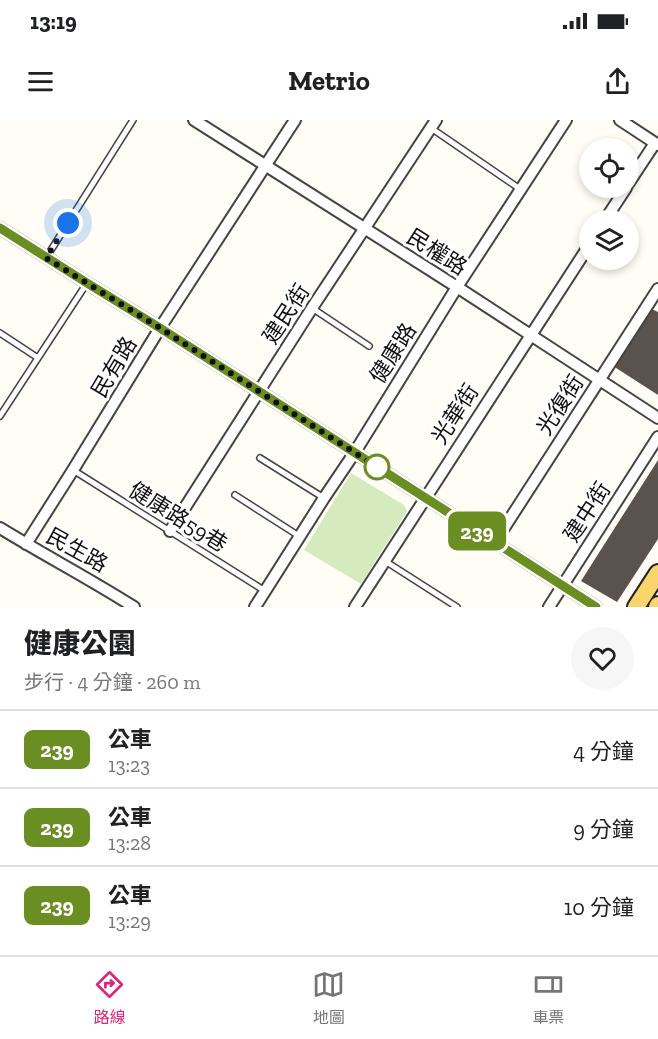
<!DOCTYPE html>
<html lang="zh-TW">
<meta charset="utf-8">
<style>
body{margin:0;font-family:"Zilla Slab","Noto Sans TC",serif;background:#f6f6f6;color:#202124;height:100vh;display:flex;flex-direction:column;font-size:22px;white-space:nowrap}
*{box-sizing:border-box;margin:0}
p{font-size:20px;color:#757577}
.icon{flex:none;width:33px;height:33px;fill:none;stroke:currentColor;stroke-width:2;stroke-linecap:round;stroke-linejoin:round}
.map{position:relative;height:487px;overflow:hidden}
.side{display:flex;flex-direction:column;background:#fff;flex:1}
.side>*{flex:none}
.badge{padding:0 12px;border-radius:9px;font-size:21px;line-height:39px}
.controls{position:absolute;left:579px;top:18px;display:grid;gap:12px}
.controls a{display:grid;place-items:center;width:60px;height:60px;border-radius:50%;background:#fff;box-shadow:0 3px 9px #0003;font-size:30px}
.you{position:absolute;width:30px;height:30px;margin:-15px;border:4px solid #fff;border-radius:50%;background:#1a73e8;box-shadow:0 0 0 9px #1a73e833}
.map>.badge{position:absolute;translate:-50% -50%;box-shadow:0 0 0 3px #fff}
.round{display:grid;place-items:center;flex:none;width:63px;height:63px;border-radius:32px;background:#f6f6f6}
.overview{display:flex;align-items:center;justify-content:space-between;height:102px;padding:0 24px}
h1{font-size:28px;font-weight:800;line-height:45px}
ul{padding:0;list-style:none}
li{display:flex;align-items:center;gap:18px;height:78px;padding:0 24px;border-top:2px solid #e0e0e0}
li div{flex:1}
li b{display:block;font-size:22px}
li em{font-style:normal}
li .badge{min-width:66px;font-weight:700;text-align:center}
.status{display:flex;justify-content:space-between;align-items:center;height:42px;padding:0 30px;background:#fff;direction:ltr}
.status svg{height:16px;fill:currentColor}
header{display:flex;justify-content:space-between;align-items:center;height:78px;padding:0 24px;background:#fff;font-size:27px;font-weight:800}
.tab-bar{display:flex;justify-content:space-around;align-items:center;height:84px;border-top:2px solid #e0e0e0;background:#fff;font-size:16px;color:#757577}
.tab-bar a{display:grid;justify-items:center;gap:3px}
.tab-bar .on{color:#db2777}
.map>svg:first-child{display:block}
.green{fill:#d5ebbd}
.building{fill:#5a524d}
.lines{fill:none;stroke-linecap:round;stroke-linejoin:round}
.lane-casing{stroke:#444;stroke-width:8}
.street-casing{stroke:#444;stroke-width:14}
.primary-casing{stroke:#222;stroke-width:20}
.lane{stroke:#fff;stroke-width:5}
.street{stroke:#fff;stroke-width:10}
.primary{stroke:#f9d66b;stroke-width:16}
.line-casing{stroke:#fff;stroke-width:14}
.line{stroke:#6b8e23;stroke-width:9}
.walk{stroke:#111;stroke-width:6;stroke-dasharray:0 10.8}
.stop-dot{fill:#fff;stroke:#6b8e23;stroke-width:3}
.labels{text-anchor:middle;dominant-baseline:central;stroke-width:6;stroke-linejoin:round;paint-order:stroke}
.street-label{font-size:22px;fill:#111;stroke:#fff}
</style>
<div class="status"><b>13:19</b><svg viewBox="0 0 49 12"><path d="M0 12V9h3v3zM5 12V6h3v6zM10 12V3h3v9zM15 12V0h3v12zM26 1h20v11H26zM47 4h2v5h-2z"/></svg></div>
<header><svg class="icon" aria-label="menu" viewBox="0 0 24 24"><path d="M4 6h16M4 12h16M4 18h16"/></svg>Metrio<svg class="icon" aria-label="share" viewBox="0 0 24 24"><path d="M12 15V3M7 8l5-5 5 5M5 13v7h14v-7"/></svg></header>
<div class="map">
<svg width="658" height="487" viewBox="0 0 658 487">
<rect width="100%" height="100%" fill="#fffdf5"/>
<path class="green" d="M 351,353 L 404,385 L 407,391 L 361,464 L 304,430 Z"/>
<path class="building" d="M 652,189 L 658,192 L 658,275 L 613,246 L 645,192 Z
M 658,340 L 658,419 L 617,482 L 581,461 Z"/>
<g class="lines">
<g class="lane-casing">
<path id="lane" d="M 431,8 L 520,69
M 46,138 L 133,0
M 312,188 L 369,226
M 0,213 L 38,238
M 0,296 L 87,163
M 260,338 L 324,378
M 73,350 L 265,471
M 235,375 L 299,416
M 385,441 L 457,487"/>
</g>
<g class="street-casing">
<path id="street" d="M 194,0 L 457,167 L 658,298
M 620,0 L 658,25
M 628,64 L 655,23
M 605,100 L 626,68
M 0,108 L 87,163 L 160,208 L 596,487
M 0,408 C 44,435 90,459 134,487
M 170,411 L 312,188 L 436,0
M 495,422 L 658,169
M 26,424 L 73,350 L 160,208 L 295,0
M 255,487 L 324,378 L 355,332 L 457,167 L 566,0
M 355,487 L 590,124
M 549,487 L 658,317"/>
</g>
<g class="primary-casing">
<path id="primary" d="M 636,487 L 658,453
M 657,487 L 658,485"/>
</g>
<use href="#lane" class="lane"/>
<use href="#street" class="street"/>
<use href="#primary" class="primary"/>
</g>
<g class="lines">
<g class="line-casing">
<path id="line" d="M 0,108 L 87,163 L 160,208 L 596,487"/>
</g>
<use href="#line" class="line"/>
<path class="walk" d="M 68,103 L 46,138 L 160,208 L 377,347"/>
</g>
<circle class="stop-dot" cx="377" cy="347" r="12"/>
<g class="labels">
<g class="street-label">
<text transform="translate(437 132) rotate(32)">民權路</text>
<text transform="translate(286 194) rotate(-57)">建民街</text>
<text transform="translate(393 233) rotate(-58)">健康路</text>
<text transform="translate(114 247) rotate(-59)">民有路</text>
<text transform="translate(560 285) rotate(-57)">光復街</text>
<text transform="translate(455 294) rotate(-57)">光華街</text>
<text transform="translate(587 392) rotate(-57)">建中街</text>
<text transform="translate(178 397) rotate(32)">健康路59巷</text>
<text transform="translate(77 430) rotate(29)">民生路</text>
</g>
</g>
</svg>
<div class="controls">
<a><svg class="icon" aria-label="locate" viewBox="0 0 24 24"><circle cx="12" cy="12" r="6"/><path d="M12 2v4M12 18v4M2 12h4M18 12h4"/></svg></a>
<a><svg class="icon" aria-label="layers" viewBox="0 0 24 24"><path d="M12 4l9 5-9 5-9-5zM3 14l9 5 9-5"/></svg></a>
</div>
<div class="you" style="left:68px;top:103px"></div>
<b class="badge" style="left:477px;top:411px;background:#6b8e23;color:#fff">239</b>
</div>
<section class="side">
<div class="overview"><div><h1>健康公園</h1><p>步行 · 4 分鐘 · 260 m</p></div><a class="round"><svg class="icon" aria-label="heart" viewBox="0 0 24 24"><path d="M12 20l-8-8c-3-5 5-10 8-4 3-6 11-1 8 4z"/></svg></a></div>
<ul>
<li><span class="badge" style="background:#6b8e23;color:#fff">239</span><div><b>公車</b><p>13:23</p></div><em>4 分鐘</em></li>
<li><span class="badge" style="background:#6b8e23;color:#fff">239</span><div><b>公車</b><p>13:28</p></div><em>9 分鐘</em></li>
<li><span class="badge" style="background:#6b8e23;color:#fff">239</span><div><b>公車</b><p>13:29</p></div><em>10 分鐘</em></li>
</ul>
</section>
<nav class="tab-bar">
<a class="on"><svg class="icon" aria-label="directions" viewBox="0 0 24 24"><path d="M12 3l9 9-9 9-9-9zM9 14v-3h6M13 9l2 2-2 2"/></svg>路線</a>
<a><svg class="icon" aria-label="map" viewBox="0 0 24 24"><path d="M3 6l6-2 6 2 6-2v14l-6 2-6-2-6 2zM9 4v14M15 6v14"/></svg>地圖</a>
<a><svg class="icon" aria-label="tickets" viewBox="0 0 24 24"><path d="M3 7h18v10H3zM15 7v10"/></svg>車票</a>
</nav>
